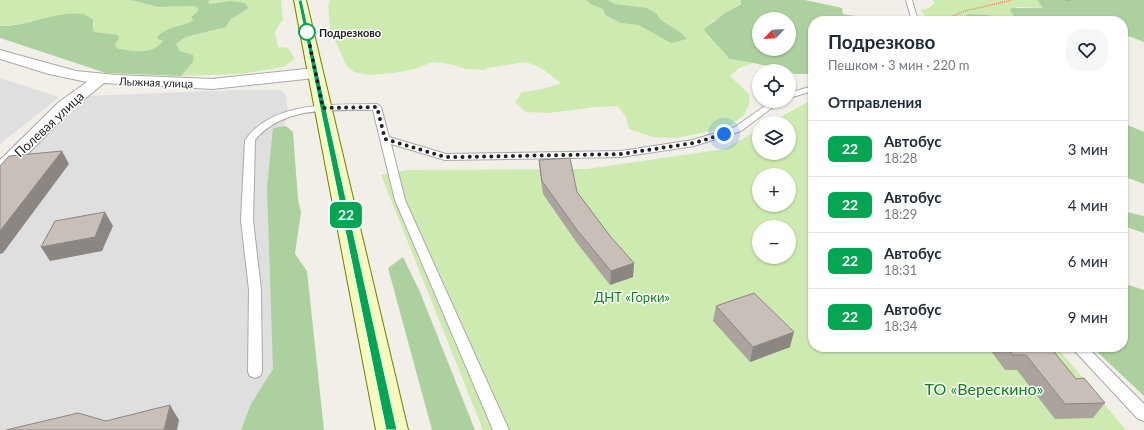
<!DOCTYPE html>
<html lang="ru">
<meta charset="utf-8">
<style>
body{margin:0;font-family:Lato,sans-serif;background:#f6f6f7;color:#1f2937;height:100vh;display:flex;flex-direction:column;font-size:15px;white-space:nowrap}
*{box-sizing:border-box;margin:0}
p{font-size:13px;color:#747a83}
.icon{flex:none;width:22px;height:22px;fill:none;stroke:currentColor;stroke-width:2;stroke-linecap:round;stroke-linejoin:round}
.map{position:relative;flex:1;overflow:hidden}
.side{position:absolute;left:808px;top:16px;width:320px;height:336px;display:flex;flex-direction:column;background:#fff;border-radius:16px;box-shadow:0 1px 3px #0004}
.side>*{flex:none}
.badge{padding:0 8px;border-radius:6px;font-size:14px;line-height:26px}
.needle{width:26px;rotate:245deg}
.buttons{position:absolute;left:752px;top:12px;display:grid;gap:8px}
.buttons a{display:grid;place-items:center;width:44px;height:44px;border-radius:50%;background:#fff;box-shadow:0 1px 3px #0004;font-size:20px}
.you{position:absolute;width:20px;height:20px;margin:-10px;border:3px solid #fff;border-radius:50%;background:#1a73e8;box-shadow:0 0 0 6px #1a73e833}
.map>.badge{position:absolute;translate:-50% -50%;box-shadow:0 0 0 2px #fff}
h2{padding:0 20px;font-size:15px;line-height:36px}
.round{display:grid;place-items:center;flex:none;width:42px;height:42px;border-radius:16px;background:#f6f6f7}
.summary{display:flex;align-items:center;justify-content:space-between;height:68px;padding:0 20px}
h1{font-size:19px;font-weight:700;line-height:30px}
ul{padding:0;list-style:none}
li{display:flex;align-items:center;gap:12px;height:56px;padding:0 20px;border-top:1px solid #e0e1e3}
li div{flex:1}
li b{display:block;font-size:15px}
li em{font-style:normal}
li .badge{min-width:44px;font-weight:700;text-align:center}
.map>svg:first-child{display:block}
.residential{fill:#e0dfdf}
.grass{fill:#cdebb0;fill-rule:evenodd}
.forest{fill:#add19e;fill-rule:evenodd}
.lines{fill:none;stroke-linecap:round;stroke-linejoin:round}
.lane-casing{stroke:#a9a9a9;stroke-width:2}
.street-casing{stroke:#a9a9a9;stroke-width:2}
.secondary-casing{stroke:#707d05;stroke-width:2}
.path{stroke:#fa8072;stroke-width:1.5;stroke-dasharray:1 1;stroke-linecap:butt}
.lane{fill:#fff;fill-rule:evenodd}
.street{fill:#fff;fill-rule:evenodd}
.secondary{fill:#f7fabf;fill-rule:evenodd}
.wall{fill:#aba49e}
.shaded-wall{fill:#8b8681}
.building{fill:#c7bfb8;stroke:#8b8681}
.line{fill:#00a651;stroke:#fff}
.walk{stroke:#222;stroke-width:4;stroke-dasharray:0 7.2}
.stop-dot{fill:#fff;stroke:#00a651;stroke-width:2}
.labels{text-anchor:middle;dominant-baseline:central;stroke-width:3;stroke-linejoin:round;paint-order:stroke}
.far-stop-label{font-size:11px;font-weight:bold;fill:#222;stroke:#fff;text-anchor:start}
.far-street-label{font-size:11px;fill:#222;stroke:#fff}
.street-label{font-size:13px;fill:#222;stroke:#fff}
.park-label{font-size:13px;fill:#0c8416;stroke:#fff}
.near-park-label{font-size:16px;fill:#0c8416;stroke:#fff}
</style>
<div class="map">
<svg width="1144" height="430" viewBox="0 0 1144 430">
<rect width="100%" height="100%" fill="#f2efe9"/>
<path class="residential" d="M 0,78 L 59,97 L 0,144 Z
M 238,90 L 281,90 L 286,96 L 288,112 L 281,135 L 281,430 L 0,430 L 0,178 L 86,96 Z"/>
<path class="grass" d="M 0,0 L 131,0 L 158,7 L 194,6 L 198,8 L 198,11 L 191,17 L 193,20 L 189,23 L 163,32 L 157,39 L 163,41 C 152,55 132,52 117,48 L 110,34 L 95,32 L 93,30 L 94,23 L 63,15 L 28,23 L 0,26 Z
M 210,0 L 281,0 L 283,19 L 275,32 L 278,47 L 288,48 L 295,59 L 283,67 L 241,74 L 181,76 L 193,62 L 180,51 L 175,45 L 186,37 L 226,27 L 230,20 L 249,8 L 230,1 L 210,4 L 208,2 Z
M 330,0 L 586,0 L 592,5 L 603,9 L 605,16 L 620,23 L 638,25 L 659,36 L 680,32 L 661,20 L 657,14 L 614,4 L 608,0 L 741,0 L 741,3 L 710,23 L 707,36 L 724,50 L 729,59 L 754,63 L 739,68 L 730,76 L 750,95 L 749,105 L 744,115 L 727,128 L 676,138 L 652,137 L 629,129 L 626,117 L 618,106 L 596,107 L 549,113 L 526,112 L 515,102 L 522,92 L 543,89 L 561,83 L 541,68 L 526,62 L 487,68 L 486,70 L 466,69 L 450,64 L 432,62 L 415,69 L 394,73 L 371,75 L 354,72 L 346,65 L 330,29 L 328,6 Z
M 932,0 L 1037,0 L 1043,8 L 1016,7 L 1014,16 L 1025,21 L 1008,21 L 989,15 L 950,21 L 925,16 L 920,10 L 929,8 L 935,2 Z
M 813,99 L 813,347 L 1057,347 L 1126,430 L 483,430 L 381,175 L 407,170 L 587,169 L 725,149 L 759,129 L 759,153 L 789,153 L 789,123 L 770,123 ZM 759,175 L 789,175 L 789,205 L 759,205 ZM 759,227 L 789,227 L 789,257 L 759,257 Z"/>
<path class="forest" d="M 131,0 L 210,0 L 208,2 L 210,4 L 230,1 L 245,3 L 249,8 L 230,20 L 226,27 L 186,37 L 176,44 L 180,51 L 193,55 L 193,62 L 181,76 L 106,73 L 0,38 L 0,26 C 26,27 58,10 83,14 C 87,15 91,18 93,20 L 93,30 L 95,32 L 118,35 L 119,38 L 115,45 L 117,48 C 132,52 152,55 163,41 L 157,39 C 162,26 183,28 193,20 L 191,17 L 198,11 L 198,8 L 194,6 L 158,7 Z
M 586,0 L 608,0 L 615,4 L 647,8 L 657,14 L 661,20 L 680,32 L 687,39 L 671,43 L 638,25 L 620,23 L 605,15 L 603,9 L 592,5 Z
M 741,0 L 805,0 L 842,8 L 843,14 L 884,21 L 813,21 L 813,74 L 795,74 L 789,72 L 789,71 L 754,63 L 729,59 C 722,47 710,41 704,29 L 725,13 L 741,4 ZM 759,19 L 789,19 L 789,49 L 759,49 Z
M 1037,0 L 1144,0 L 1144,42 L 1123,34 L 1123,21 L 1025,21 L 1014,16 L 1010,10 L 1011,8 L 1043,8 Z
M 969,14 L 989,15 L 1008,21 L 953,21 Z
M 1123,123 L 1144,132 L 1144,184 L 1123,176 Z
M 286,126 L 293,132 L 298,199 L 301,212 L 295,254 L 307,271 L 324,430 L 241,430 L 251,404 L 273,369 L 267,187 L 273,128 Z
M 1123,211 L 1144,216 L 1144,233 L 1123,226 Z
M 403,257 L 420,292 L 475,430 L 432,430 L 388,268 Z
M 1129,285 L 1144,290 L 1144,396 L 1092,347 L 1123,347 L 1123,286 Z"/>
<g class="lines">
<g class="lane-casing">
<path id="lane" d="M 906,0 L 912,0 L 918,21 L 912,21 Z
M 813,86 L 813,91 L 789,98 L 789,93 Z
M 772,101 L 781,101 L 741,131 L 694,146 L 621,157 L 445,160 L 391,144 L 405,200 L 509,430 L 493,430 L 395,200 L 373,110 C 333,110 283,106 255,140 L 253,220 L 261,290 L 262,372 L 260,376 L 255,378 L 250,376 L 248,372 L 249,290 L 241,220 L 245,140 C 274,100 333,105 377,104 L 381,107 L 389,137 L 446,154 L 621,151 L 693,140 L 735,127 Z
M 1071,347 L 1087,347 L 1144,404 L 1144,421 L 1138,419 Z"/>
</g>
<g class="street-casing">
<path id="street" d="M 0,50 L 76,71 L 116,75 L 212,79 L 315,68 L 320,70 L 323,73 L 320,76 L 315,78 L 212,89 L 104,83 L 71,110 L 7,175 L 0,177 L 0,160 L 59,102 L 87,82 L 49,74 L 0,59 Z"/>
</g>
<g class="secondary-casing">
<path id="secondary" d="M 294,0 L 306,0 L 408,430 L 376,430 Z"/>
</g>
<path class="path" d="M 1065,0 L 1071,1
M 941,21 L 965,11 L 1012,0"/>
<use href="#lane" class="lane"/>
<use href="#street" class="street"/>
<use href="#secondary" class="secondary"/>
</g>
<path class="wall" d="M 539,160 L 577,192 L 610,236 L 634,263 L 633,277 L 610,285 L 577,243 L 543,194 L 540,173 Z
M 716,306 L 790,347 L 750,362 L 713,321 Z
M 988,347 L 1050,347 L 1076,379 L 1105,403 L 1093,418 L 1055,419 L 1017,370 L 1005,370 Z"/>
<path class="shaded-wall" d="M 62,151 L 69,164 L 3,253 L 0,254 L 0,231 Z
M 105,212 L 113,226 L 102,251 L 50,261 L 41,247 Z
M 634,263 L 633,277 L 610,285 L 611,271 Z
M 794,332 L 790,347 L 750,362 L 753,347 Z
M 170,405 L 179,420 L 177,430 L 164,430 Z"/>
<path class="building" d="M 62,151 L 0,231 L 0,166 L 9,156 Z
M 570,158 L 577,192 L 610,236 L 634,263 L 611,271 L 577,230 L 542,181 L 539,160 Z
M 105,212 L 95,237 L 41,247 L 55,221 Z
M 754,293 L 794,332 L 753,347 L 716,306 Z
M 1007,347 L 1050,347 L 1076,379 L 1084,378 L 1105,403 L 1065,404 L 1026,355 L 1013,355 Z
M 170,405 L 164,430 L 6,430 L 78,413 L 106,421 Z"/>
<path class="line" d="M 298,0 L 302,0 L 397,430 L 386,430 Z"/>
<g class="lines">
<path class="walk" d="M 307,32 L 323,108 L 377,107 L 385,139 L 445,157 L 460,157 L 621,154 L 694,143 L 724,134"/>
</g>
<circle class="stop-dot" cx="307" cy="32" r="8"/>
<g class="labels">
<g class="far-stop-label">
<text x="319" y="32">Подрезково</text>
</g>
<g class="far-street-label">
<text transform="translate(156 82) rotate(2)">Лыжная улица</text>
</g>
<g class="street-label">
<text transform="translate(49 124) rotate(-43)">Полевая улица</text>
</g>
<g class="park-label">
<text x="632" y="297">ДНТ «Горки»</text>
</g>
<g class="near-park-label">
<text x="984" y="388">ТО «Верескино»</text>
</g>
</g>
</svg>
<div class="buttons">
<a><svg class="needle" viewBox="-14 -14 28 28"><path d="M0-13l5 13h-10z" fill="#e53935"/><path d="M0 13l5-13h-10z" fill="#747a83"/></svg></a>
<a><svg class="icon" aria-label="locate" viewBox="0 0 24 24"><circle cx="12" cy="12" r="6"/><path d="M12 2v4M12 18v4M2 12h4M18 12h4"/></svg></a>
<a><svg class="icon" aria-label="layers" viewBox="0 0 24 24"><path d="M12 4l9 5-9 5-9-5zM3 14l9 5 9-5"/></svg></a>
<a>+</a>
<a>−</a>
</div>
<div class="you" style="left:724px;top:134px"></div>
<b class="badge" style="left:346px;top:215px;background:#00a651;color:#fff">22</b>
<section class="side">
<div class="summary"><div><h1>Подрезково</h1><p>Пешком · 3 мин · 220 m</p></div><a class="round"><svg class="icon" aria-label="heart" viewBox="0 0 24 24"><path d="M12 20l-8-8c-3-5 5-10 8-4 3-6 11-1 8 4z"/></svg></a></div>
<h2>Отправления</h2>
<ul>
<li><span class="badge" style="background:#00a651;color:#fff">22</span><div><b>Автобус</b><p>18:28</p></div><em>3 мин</em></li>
<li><span class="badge" style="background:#00a651;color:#fff">22</span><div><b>Автобус</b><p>18:29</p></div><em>4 мин</em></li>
<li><span class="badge" style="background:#00a651;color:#fff">22</span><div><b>Автобус</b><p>18:31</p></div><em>6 мин</em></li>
<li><span class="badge" style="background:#00a651;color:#fff">22</span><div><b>Автобус</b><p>18:34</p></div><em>9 мин</em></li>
</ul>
</section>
</div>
